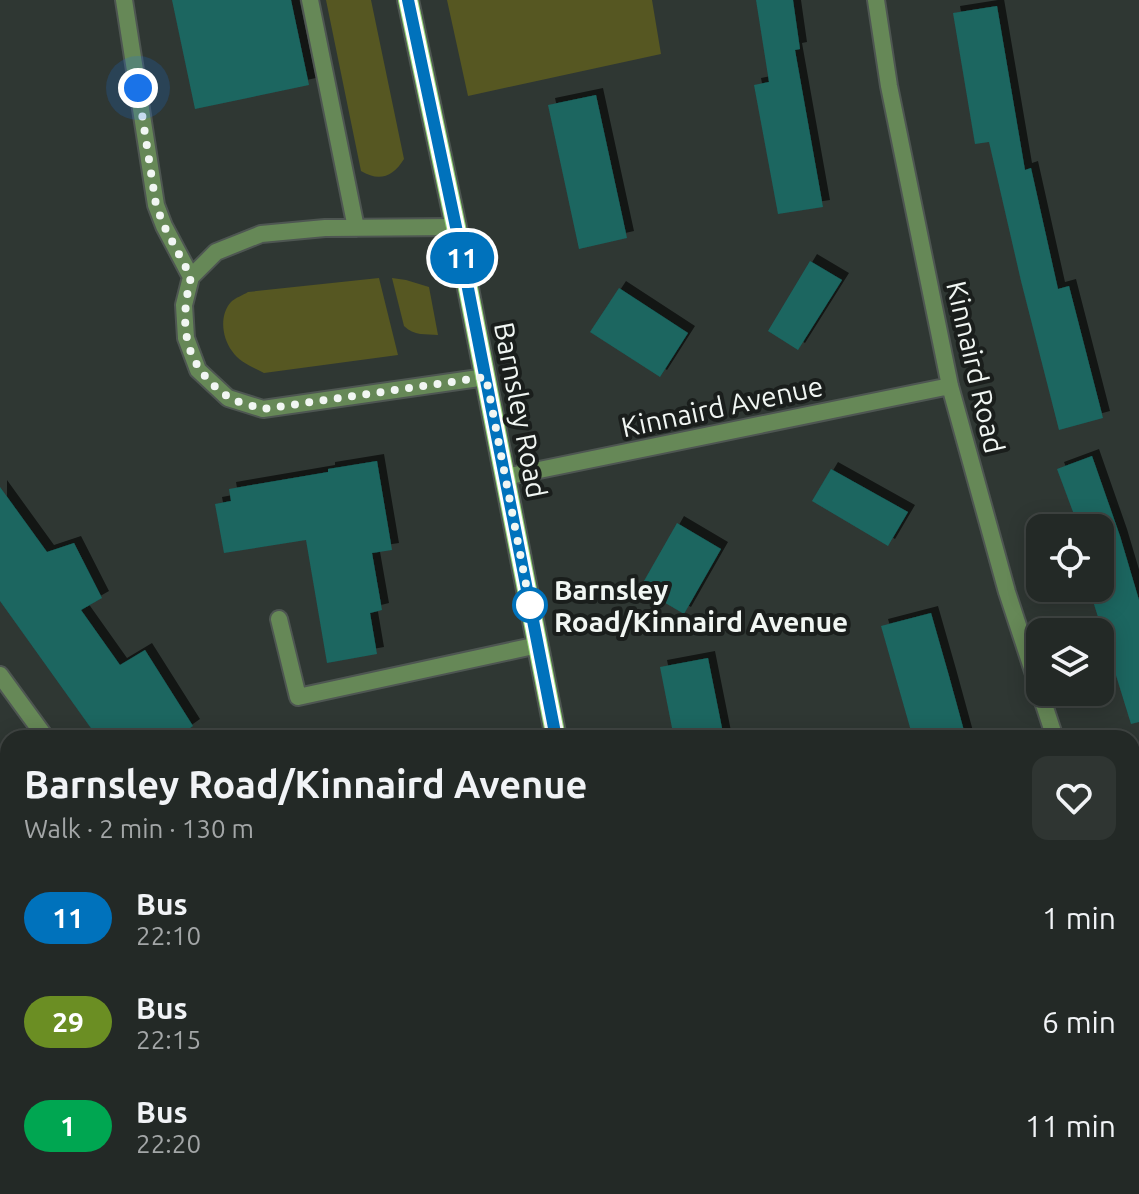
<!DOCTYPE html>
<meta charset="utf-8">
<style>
body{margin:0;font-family:Ubuntu,sans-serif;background:#2f3532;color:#f1f3f6;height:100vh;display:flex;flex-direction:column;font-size:30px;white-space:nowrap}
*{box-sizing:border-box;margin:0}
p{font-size:26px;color:#a3a6a7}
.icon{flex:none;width:44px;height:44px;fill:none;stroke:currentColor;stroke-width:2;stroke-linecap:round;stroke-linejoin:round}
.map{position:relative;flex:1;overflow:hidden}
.sheet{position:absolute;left:0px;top:730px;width:1140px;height:464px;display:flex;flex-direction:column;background:#232926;border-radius:24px 24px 0 0;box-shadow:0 4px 20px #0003,0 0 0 2px #404543}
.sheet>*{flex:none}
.badge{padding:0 16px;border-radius:26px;font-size:28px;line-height:52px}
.fabs{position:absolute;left:1026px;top:514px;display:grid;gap:16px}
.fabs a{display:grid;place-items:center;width:88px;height:88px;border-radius:16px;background:#232926;box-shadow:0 4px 20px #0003,0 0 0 2px #404543;font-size:40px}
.you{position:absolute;width:40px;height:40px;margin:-20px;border:6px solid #fff;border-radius:50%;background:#1a73e8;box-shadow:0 0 0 12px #1a73e833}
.map>.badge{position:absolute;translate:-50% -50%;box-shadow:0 0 0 4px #fff}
.round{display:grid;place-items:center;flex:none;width:84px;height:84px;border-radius:16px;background:#2f3532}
.headline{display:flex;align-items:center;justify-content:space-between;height:136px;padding:0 24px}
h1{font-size:38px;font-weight:600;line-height:60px}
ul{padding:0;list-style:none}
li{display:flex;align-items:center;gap:24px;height:104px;padding:0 24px}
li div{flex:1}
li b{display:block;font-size:30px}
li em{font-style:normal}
li .badge{min-width:88px;font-weight:700;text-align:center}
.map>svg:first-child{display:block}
.green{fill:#565722}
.building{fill:#1a6661;filter:url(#shadow)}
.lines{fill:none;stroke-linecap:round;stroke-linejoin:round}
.lane-casing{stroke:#4e5652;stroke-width:20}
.street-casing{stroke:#4e5652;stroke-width:20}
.primary-casing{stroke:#4e5652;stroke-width:24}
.lane{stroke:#668857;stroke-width:16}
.street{stroke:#668857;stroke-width:16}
.primary{stroke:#94da73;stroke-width:20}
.line-casing{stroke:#fff;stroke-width:18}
.line{stroke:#0072bc;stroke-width:12}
.walk{stroke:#f1f6f3;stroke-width:8;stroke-dasharray:0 14.4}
.stop-dot{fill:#fff;stroke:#0072bc;stroke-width:4}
.labels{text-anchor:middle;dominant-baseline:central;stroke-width:8;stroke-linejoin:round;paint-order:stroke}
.street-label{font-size:28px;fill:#f1f6f3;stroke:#1a1e1c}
.stop-label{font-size:28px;font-weight:bold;fill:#f1f6f3;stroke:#1a1e1c;text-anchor:start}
</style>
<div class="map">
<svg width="1139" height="1194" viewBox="0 0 1139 1194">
<defs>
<filter id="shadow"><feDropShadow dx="7" dy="-7" stdDeviation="0" flood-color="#0009"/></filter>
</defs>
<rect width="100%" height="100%" fill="#2f3733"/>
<path class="green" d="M 326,0 L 371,0 L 404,159 C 393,177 379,182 361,171 Z
M 447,0 L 652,0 L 661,54 L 468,96 Z
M 379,278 L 398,355 L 264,373 C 253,367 239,362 232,351 C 222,338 219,315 231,302 C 235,298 243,295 248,292 Z
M 392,278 L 406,280 L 429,287 L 438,335 C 426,334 414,336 404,326 Z"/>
<path class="building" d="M 172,0 L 291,0 L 309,85 L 195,109 Z
M 756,0 L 793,0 L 800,49 L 795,50 L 823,207 L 778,214 L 754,85 L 769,82 Z
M 997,6 L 1025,170 L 1031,168 L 1058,289 L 1069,286 L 1103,418 L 1059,430 L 1021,281 L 989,142 L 975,144 L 953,13 Z
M 596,95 L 627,238 L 579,249 L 548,105 Z
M 810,261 L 842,280 L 798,350 L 768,331 Z
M 619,288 L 688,333 L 660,377 L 590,332 Z
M 1092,456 L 1120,536 L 1139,600 L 1139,722 L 1131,724 L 1089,588 L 1101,588 L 1100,528 L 1079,528 L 1057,469 Z
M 377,461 L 392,550 L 372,553 L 382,610 L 370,613 L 377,654 L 327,663 L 306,540 L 224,553 L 215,504 L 231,501 L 229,489 L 328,472 L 328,469 Z
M 831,469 L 908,512 L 888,546 L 812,501 Z
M 0,487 L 47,552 L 74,543 L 102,598 L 81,610 L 120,665 L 145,650 L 193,726 L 176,738 L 98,738 L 0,601 Z
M 677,523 L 721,549 L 684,614 L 640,588 Z
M 931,613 L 949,676 L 966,738 L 913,738 L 881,626 Z
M 708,658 L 724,738 L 674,738 L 660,667 Z"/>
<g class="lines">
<g class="lane-casing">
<path id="lane" d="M 124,0 L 156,205 L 164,226 L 191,277
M 310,0 L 356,228
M 456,227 L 325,228 L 261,234 L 216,252 L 191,277 L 184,305 L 186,338 L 198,370 L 228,398 L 263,409 L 486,377
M 279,619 L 298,697 L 538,645
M 0,675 L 46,738
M 14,1194 L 33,1186"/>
</g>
<g class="street-casing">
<path id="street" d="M 876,0 L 889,86 L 950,386 L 1007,592 L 1055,738
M 505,477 L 950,386
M 1132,949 L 1139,967
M 0,1165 L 5,1194"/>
</g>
<g class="primary-casing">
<path id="primary" d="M 408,0 L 456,227 L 556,738
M 649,1186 L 650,1194"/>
</g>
<use href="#lane" class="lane"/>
<use href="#street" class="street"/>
<use href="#primary" class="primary"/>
</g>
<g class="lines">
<g class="line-casing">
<path id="line" d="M 408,0 L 456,227 L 556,738"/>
</g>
<use href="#line" class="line"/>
<path class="walk" d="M 138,88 L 156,205 L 164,226 L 191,277 C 179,325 183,365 227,396 C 236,403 252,405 263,409 L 486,377 L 530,605"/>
</g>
<circle class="stop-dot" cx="530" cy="605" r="16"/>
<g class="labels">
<g class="street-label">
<text transform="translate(976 367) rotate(77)">Kinnaird Road</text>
<text transform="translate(722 406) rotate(-12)">Kinnaird Avenue</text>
<text transform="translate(521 410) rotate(79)">Barnsley Road</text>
</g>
<g class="stop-label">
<text x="554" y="589">Barnsley<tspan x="554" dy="32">Road/Kinnaird Avenue</tspan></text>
</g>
</g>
</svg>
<div class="fabs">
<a><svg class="icon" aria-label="locate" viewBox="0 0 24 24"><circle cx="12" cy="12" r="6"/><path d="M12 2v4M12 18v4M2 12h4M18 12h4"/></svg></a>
<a><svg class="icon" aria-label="layers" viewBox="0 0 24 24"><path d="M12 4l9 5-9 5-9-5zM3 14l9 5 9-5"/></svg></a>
</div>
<div class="you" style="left:138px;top:88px"></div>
<b class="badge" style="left:462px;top:258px;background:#0072bc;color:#fff">11</b>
<section class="sheet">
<div class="headline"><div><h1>Barnsley Road/Kinnaird Avenue</h1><p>Walk · 2 min · 130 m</p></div><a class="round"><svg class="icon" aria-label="heart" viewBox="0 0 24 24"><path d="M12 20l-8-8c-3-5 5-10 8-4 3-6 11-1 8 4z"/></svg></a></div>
<ul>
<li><span class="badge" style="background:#0072bc;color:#fff">11</span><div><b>Bus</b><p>22:10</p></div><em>1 min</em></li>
<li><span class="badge" style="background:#6b8e23;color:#fff">29</span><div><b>Bus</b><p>22:15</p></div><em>6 min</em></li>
<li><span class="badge" style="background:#00a651;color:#fff">1</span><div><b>Bus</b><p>22:20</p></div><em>11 min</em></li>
</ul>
</section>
</div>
